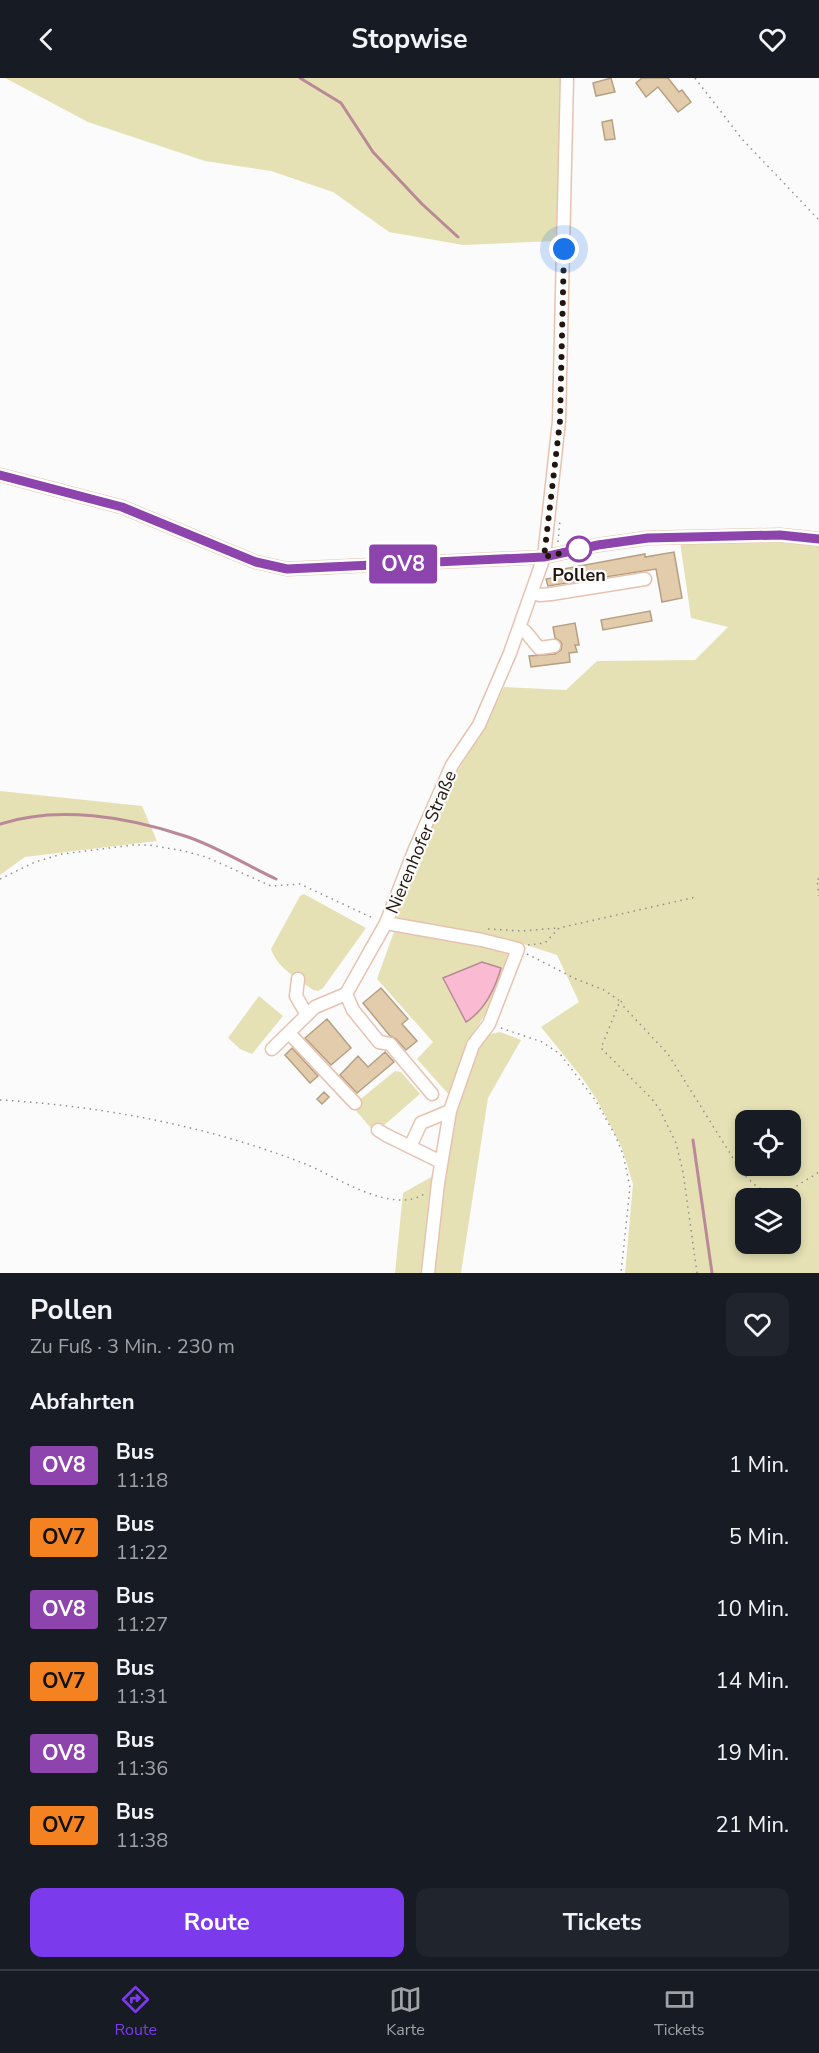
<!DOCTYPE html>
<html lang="de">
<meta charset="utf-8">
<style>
body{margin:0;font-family:"Nunito Sans",sans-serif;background:#20242c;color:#f1f3f6;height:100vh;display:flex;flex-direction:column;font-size:22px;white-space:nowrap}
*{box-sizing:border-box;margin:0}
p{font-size:20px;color:#9ea1a6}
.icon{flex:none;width:33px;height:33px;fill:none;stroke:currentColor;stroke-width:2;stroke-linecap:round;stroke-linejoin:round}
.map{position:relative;height:1195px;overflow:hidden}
.drawer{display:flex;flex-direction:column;background:#171b24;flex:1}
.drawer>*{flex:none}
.badge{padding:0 12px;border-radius:4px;font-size:21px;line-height:39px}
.tools{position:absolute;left:735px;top:1032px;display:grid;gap:12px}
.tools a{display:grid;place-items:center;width:66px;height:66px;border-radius:12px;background:#171b24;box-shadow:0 3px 9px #0003;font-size:30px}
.you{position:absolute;width:30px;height:30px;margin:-15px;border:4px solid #fff;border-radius:50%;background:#1a73e8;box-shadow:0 0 0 9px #1a73e833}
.map>.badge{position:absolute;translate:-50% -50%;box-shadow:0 0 0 3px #fff}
h2{padding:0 30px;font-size:22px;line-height:54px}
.round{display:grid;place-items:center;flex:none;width:63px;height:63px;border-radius:12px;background:#20242c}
.headline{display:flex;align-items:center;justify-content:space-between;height:102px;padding:0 30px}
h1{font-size:28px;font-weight:700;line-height:45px}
.primary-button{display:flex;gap:12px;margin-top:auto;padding:12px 30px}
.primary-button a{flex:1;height:69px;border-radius:12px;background:#7c3aed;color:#fff;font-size:24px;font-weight:700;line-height:69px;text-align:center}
.primary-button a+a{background:#20242c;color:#f1f3f6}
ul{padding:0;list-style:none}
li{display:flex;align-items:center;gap:18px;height:72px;padding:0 30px}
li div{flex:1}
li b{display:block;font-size:22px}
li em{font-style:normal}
li .badge{min-width:66px;font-weight:700;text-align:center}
header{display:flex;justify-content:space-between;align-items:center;height:78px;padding:0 30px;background:#171b24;font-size:27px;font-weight:700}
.tabs{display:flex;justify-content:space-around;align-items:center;height:84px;border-top:2px solid #363941;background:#171b24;font-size:16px;color:#9ea1a6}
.tabs a{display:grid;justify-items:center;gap:3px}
.tabs .on{color:#7c3aed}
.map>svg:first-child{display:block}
.green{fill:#e5e1b4;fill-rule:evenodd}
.water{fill:#fabbd2;stroke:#b98997;stroke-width:1.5}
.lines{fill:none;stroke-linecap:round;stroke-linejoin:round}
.stream{stroke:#b98997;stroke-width:3}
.building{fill:#e2ccac;stroke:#b6a082;stroke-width:1.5}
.minor-casing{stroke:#e7c2af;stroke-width:15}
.path{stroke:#948e8a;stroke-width:1.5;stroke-dasharray:1.5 4.5;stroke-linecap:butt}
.minor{stroke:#fff;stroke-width:12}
.line-casing{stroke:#fff;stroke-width:14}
.line{stroke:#8e44ad;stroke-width:9}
.walk{stroke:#22150e;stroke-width:6;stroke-dasharray:0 10.8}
.stop-dot{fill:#fff;stroke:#8e44ad;stroke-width:3}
.labels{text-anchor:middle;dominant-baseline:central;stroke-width:4.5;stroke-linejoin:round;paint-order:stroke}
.stop-label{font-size:18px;font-weight:bold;fill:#22150e;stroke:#fbfbfb}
.street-label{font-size:18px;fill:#22150e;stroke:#fbfbfb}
</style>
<header><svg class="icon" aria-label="back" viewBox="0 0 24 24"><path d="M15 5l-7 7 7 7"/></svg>Stopwise<svg class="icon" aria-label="heart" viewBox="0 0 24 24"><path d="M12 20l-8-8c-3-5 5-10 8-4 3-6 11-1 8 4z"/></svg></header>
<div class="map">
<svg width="819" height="1195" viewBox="0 0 819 1195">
<rect width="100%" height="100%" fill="#fbfbfb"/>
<path class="green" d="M 5,0 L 561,0 L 557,163 L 463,167 L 389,154 L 333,114 L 271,93 L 205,83 L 88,44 Z
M 780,461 L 819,465 L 819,1195 L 625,1195 L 633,1106 L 622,1070 L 597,1022 L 583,1001 L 541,949 L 579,924 L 557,877 L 514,863 L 400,845 L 395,833 L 437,726 L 481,655 L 504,609 L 566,612 L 597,583 L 695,582 L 728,549 L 691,540 L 680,464 ZM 746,1042 L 790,1042 L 790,1088 L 746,1088 ZM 746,1120 L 790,1120 L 790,1166 L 746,1166 Z
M 0,713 L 142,728 L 157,763 L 25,779 L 0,797 Z
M 304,816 L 366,850 L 323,910 L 318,913 L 313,912 C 297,900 278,891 271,871 L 300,818 Z
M 395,851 L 514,874 L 501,909 L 475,953 L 450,1018 L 417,981 L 433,964 L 377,901 Z
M 259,918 L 283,938 L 252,976 L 240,971 L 228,960 Z
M 500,954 L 521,962 L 488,1020 L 461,1195 L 395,1195 L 403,1115 L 433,1098 L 445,1095 L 458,1030 L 482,958 Z
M 395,993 L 401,994 L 420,1016 L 375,1055 L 352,1028 Z"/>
<path class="water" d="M 482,884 L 501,890 C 495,911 485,932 466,944 L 443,900 Z"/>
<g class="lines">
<path class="stream" d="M 300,0 L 341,25 L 373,74 L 422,126 L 458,159
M 0,746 C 58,727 128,739 185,758 C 214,767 248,788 276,801
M 693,1062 L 712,1195"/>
</g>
<path class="building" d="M 611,0 L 615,14 L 596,18 L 593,5 Z
M 642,0 L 668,0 L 679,14 L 682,12 L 691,24 L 678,34 L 658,9 L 646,19 L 636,5 Z
M 612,42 L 615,61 L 605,62 L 602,44 Z
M 674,474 L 682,520 L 662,524 L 656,491 L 548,508 L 546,501 L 564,498 L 563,491 L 645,476 L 645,479 Z
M 650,533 L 652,543 L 603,552 L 601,542 Z
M 575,545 L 579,567 L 575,567 L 577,574 L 569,575 L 570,584 L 531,589 L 529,578 L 555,576 L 561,572 L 562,566 L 560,563 L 555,560 L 553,549 Z
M 381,910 L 408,941 L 402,946 L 417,963 L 406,972 L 396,961 L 390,958 L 363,925 Z
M 327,941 L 351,970 L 331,987 L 305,960 Z
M 292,970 L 318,998 L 310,1005 L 285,977 Z
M 385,974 L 394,984 L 357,1015 L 340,997 L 358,978 L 368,989 Z
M 324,1014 L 329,1019 L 322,1026 L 317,1021 Z"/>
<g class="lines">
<g class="minor-casing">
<path id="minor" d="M 0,397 L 122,429 L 256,484 L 287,491 L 544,479 L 598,467 L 648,460 L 780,457 L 819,461
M 533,515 L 540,517 L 551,516 L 645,501
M 519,551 L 525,553 L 539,570 L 554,568
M 386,845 L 346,916 L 353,932 L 379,964 L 390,966 L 432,1016
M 298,901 L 296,918 L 307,937
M 289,955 L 355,1025
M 272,971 L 315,929 L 346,916
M 378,1052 L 386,1057 L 441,1084
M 410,1069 L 421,1045 L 450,1033
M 428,1195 L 438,1105 L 450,1033 L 473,967 L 489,946 L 518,871 L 482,862 L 386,845 L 415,771 L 452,687 L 479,647 L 510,575 L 544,479 L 559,343 L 567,0"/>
</g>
<path class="path" d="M 695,0 L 742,61 L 819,142
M 558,464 L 560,442
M 0,801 L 35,784 L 62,776 L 133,767 L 149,767 L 184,773 L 206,779 L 271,808 L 300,806 L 375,841
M 819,801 L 817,801 L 819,818
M 488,851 L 521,853 L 558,850
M 528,867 L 545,865 L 559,850 L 696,819
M 527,876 L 576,901 L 604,912 L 620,923 L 601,970 L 652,1021 L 660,1032 L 676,1065 L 683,1094 L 697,1195
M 621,923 L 624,929 L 668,976 L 743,1096 L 755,1107 L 772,1118 L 784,1116 L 819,1094
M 501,950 L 542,964 L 560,976 L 596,1023 L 615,1057 L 623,1076 L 630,1109 L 621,1195
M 0,1022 C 103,1028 207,1048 303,1085 C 336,1098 392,1138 426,1115"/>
<use href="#minor" class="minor"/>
</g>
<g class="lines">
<g class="line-casing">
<path id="line" d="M 0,397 L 122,429 L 256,484 L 287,491 L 544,479 L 598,467 L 648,460 L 780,457 L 819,461"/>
</g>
<use href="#line" class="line"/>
<path class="walk" d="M 564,171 L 560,343 L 544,479 L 579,471"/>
</g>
<circle class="stop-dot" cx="579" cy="471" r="12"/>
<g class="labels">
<g class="stop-label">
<text x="579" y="497">Pollen</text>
</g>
<g class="street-label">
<text transform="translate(421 764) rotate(-67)">Nierenhofer Straße</text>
</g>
</g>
</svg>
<div class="tools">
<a><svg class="icon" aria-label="locate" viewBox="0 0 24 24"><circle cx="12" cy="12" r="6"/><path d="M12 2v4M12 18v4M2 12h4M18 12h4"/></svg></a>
<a><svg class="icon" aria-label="layers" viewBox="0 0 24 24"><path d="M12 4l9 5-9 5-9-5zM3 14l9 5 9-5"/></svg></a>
</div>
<div class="you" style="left:564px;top:171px"></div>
<b class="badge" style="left:403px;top:486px;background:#8e44ad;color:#fff">OV8</b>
</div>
<section class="drawer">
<div class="headline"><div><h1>Pollen</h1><p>Zu Fuß · 3 Min. · 230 m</p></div><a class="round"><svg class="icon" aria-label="heart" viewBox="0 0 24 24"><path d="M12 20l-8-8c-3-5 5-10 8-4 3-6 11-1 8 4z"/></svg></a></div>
<h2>Abfahrten</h2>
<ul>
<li><span class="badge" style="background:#8e44ad;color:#fff">OV8</span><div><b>Bus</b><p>11:18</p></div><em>1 Min.</em></li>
<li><span class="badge" style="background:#f58220;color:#111">OV7</span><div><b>Bus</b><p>11:22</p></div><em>5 Min.</em></li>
<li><span class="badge" style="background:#8e44ad;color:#fff">OV8</span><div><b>Bus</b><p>11:27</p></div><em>10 Min.</em></li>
<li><span class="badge" style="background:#f58220;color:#111">OV7</span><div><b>Bus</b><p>11:31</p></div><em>14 Min.</em></li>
<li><span class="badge" style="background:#8e44ad;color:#fff">OV8</span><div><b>Bus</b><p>11:36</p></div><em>19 Min.</em></li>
<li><span class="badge" style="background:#f58220;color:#111">OV7</span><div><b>Bus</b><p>11:38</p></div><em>21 Min.</em></li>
</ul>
<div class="primary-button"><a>Route</a><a>Tickets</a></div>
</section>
<nav class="tabs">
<a class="on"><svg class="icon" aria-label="directions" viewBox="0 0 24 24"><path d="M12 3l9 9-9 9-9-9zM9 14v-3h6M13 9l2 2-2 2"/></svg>Route</a>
<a><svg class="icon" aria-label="map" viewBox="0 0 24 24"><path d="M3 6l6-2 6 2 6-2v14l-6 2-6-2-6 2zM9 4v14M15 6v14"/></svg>Karte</a>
<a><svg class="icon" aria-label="tickets" viewBox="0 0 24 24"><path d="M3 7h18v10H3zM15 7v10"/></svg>Tickets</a>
</nav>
